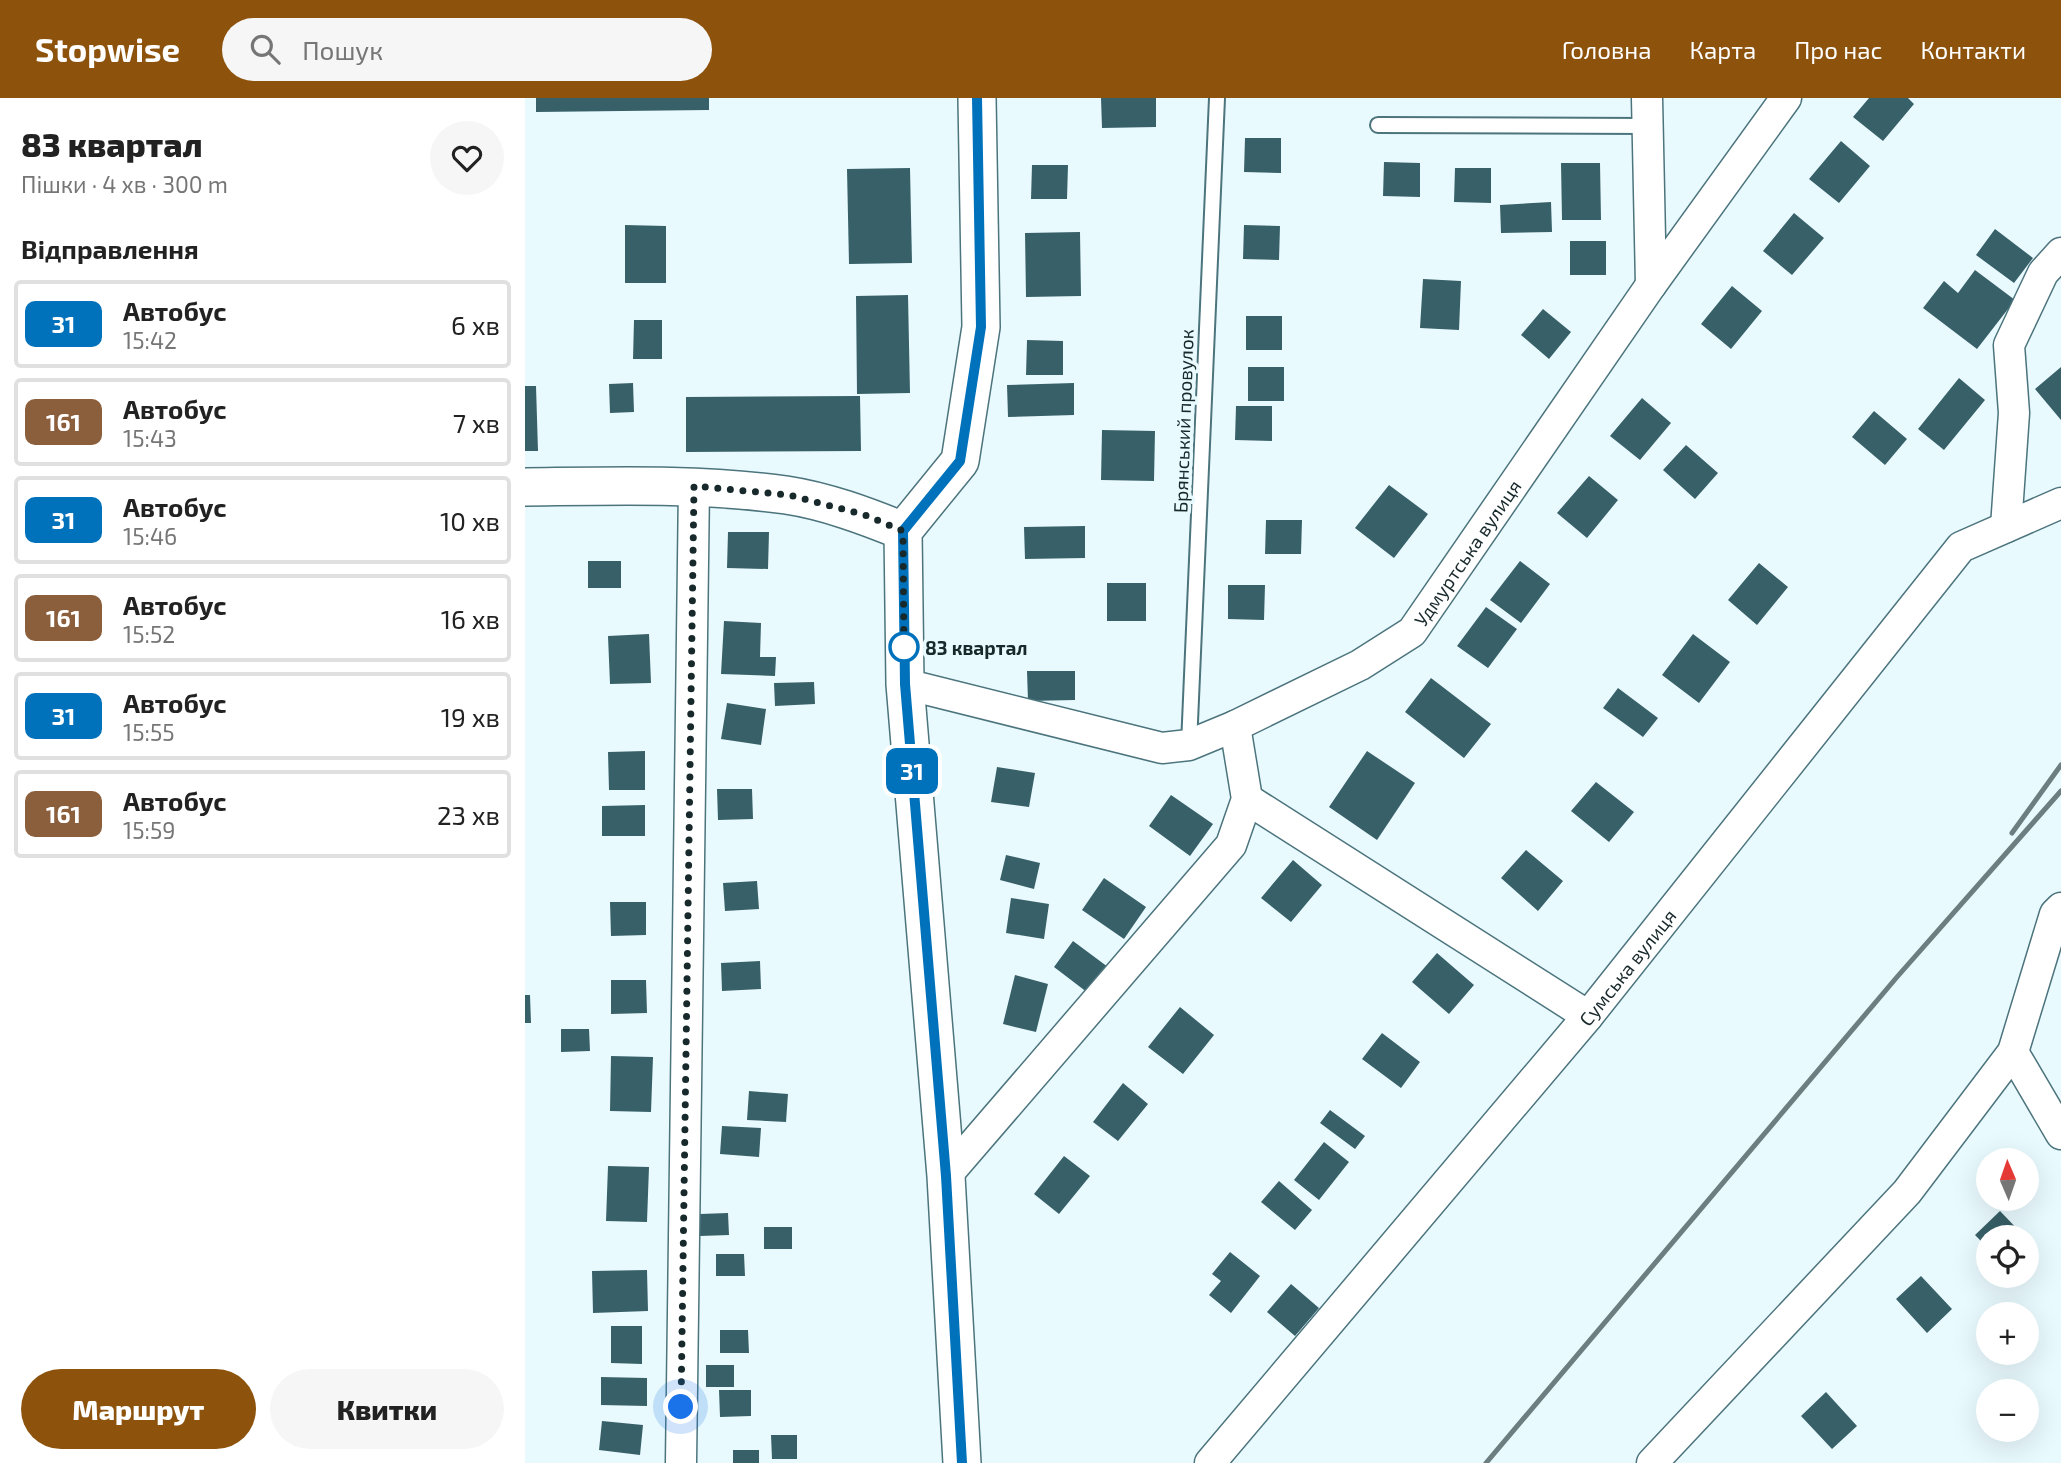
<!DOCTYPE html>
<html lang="uk">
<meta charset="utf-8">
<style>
body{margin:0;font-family:"Exo 2",sans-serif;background:#f6f6f6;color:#222;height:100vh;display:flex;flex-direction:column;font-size:26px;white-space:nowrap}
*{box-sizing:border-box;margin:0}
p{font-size:23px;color:#767676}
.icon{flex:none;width:38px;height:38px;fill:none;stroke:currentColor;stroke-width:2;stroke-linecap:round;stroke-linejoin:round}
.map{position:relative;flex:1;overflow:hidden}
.panel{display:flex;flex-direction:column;background:#fff;width:525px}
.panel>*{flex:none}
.badge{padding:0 14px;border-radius:10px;font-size:24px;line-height:46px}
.needle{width:46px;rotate:358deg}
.buttons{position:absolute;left:1451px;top:1050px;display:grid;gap:14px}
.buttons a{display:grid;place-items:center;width:63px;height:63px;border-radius:50%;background:#fff;box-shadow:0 7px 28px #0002;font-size:35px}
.you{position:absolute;width:35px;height:35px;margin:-18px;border:5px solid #fff;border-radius:50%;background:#1a73e8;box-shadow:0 0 0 10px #1a73e833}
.map>.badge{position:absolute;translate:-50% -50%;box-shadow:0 0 0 4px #fff}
h2{padding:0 21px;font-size:26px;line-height:63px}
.round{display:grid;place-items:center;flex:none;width:74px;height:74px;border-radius:37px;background:#f6f6f6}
.summary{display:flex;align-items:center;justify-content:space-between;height:119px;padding:0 21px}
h1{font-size:33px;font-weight:800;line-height:52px}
.button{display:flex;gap:14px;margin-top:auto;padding:14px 21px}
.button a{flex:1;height:80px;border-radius:42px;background:#8d530d;color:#fff;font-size:28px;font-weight:800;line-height:80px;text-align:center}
.button a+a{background:#f6f6f6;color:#222}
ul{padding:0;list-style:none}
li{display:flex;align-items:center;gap:21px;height:88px;margin:0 14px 10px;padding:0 7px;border:4px solid #e0e0e0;border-radius:7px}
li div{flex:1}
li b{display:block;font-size:26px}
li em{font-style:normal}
li .badge{min-width:77px;font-weight:700;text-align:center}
header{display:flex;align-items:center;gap:42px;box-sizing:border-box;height:98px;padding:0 35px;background:#8d530d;color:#fff}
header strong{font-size:33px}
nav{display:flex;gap:38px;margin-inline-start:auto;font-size:24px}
.search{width:490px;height:63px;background:#f6f6f6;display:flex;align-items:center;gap:18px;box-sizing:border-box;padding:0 24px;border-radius:38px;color:#767676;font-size:26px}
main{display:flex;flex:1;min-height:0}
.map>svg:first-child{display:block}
.building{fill:#386068}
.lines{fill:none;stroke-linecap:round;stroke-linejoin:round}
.service-casing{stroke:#4c747d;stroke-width:18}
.minor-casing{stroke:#4c747d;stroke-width:33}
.tertiary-casing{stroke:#4c747d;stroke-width:40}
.service{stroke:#fff;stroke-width:14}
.minor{stroke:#fff;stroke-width:30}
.tertiary{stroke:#fff;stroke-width:37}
.rail{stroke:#6d7e81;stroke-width:5}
.line-casing{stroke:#fff;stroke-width:16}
.line{stroke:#0072bc;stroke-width:10}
.walk{stroke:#18292c;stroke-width:7;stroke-dasharray:0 12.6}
.stop-dot{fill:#fff;stroke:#0072bc;stroke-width:3.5}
.labels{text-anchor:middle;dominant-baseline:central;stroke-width:7;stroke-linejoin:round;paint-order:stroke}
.street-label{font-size:19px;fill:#18292c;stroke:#e9fafe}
.stop-label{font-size:19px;font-weight:bold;fill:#18292c;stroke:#e9fafe;text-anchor:start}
</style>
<header>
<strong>Stopwise</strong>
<div class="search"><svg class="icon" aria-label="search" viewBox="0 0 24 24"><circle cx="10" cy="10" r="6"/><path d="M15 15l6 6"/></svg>Пошук</div>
<nav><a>Головна</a><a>Карта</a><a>Про нас</a><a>Контакти</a></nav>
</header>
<main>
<section class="panel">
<div class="summary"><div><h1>83 квартал</h1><p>Пішки · 4 хв · 300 m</p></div><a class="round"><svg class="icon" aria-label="heart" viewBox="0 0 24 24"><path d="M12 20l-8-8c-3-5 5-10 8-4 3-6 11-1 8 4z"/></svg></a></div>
<h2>Відправлення</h2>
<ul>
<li><span class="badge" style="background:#0072bc;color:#fff">31</span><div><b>Автобус</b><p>15:42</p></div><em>6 хв</em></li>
<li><span class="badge" style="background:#8b5e3c;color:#fff">161</span><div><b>Автобус</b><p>15:43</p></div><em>7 хв</em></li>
<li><span class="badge" style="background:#0072bc;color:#fff">31</span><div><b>Автобус</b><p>15:46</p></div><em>10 хв</em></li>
<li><span class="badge" style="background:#8b5e3c;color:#fff">161</span><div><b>Автобус</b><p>15:52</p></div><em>16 хв</em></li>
<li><span class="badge" style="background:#0072bc;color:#fff">31</span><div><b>Автобус</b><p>15:55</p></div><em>19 хв</em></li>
<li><span class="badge" style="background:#8b5e3c;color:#fff">161</span><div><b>Автобус</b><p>15:59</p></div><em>23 хв</em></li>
</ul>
<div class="button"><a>Маршрут</a><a>Квитки</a></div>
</section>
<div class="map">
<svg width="1536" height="1365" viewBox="0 0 1536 1365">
<rect width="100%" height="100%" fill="#e9fafe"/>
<path class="building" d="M 11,0 L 184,0 L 184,12 L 11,14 Z
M 576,0 L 631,0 L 631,29 L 577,30 Z
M 1344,0 L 1383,0 L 1389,6 L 1358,43 L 1328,19 Z
M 720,40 L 756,40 L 756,75 L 719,74 Z
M 1316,43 L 1345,68 L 1314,105 L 1284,81 Z
M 859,64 L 895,65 L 895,99 L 858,98 Z
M 1036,65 L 1075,65 L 1076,122 L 1037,122 Z
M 507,67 L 543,67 L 542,101 L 506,101 Z
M 385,70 L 387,165 L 324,166 L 322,71 Z
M 930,70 L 966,70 L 966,105 L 929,104 Z
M 1026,104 L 1027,134 L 976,135 L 975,107 Z
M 1269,115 L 1299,140 L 1267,177 L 1238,153 Z
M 100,127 L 141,128 L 141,185 L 100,185 Z
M 719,127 L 755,128 L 754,162 L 718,161 Z
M 1470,131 L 1508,160 L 1489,185 L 1451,157 Z
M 555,134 L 556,198 L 501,199 L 500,135 Z
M 1045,143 L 1081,143 L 1081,177 L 1045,177 Z
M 1450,172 L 1490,202 L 1452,251 L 1398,210 L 1419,183 L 1433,195 Z
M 898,181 L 936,183 L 934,232 L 895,230 Z
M 1207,188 L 1237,213 L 1206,251 L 1176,226 Z
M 383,197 L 385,295 L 332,296 L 331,198 Z
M 1018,211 L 1046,234 L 1024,261 L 996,237 Z
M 721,218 L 757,218 L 757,252 L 721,252 Z
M 109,222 L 137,222 L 137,261 L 108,261 Z
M 502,242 L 538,243 L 538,277 L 501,277 Z
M 723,269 L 759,269 L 759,303 L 723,303 Z
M 1536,269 L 1536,322 L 1510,291 Z
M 1434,280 L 1460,302 L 1419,352 L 1393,331 Z
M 108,285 L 109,314 L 85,315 L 84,286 Z
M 549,285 L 549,317 L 483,319 L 482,287 Z
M 0,288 L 11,288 L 13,353 L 0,353 Z
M 335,298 L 336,353 L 161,354 L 161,299 Z
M 1117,300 L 1146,325 L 1115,362 L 1085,338 Z
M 711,308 L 747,308 L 747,343 L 710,342 Z
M 1349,313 L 1382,341 L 1360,367 L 1327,339 Z
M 577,332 L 630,333 L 629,383 L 576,382 Z
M 1161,347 L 1193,375 L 1170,401 L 1138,372 Z
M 1064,378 L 1093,402 L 1062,440 L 1032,415 Z
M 864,387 L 903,416 L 869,460 L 830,430 Z
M 741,422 L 777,422 L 776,456 L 740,456 Z
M 560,428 L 560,460 L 500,461 L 499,429 Z
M 203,434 L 244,434 L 243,471 L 202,470 Z
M 63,463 L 96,463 L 96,490 L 63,490 Z
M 995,463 L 1025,486 L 996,525 L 965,502 Z
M 1234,465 L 1263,489 L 1232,527 L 1203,502 Z
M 582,485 L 621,485 L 621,523 L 582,523 Z
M 703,487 L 740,487 L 739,522 L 703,521 Z
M 961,509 L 992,531 L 963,570 L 932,548 Z
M 199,523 L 236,525 L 235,559 L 251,559 L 250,578 L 196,576 Z
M 124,536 L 126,585 L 85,586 L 83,538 Z
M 1168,536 L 1205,564 L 1174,605 L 1137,577 Z
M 502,573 L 550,573 L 550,602 L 503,603 Z
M 906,580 L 966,626 L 939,660 L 880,614 Z
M 289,584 L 290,606 L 250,608 L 249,585 Z
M 1093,590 L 1133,620 L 1118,639 L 1078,610 Z
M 202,605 L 241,611 L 236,647 L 196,641 Z
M 120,653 L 120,692 L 84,692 L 83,654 Z
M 842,653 L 890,685 L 852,742 L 804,709 Z
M 472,669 L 510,675 L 504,709 L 466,704 Z
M 1071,684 L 1109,714 L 1084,744 L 1046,713 Z
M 192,691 L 227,691 L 228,721 L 193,722 Z
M 646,697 L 688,726 L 665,758 L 624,728 Z
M 120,707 L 120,738 L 77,738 L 77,708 Z
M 1001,752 L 1038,783 L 1013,813 L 976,780 Z
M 481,757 L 515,765 L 509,791 L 475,782 Z
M 768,762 L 797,787 L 766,824 L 736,800 Z
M 579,780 L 621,809 L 599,841 L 557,812 Z
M 232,783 L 234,811 L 200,813 L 198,785 Z
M 486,800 L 524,806 L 519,841 L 481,835 Z
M 85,804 L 121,804 L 121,837 L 86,838 Z
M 548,843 L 587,872 L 567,898 L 529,869 Z
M 912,855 L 949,887 L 924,916 L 887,884 Z
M 235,863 L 236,891 L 197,893 L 196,865 Z
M 490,877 L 523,886 L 511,934 L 478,926 Z
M 86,882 L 121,882 L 122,915 L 86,916 Z
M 0,897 L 5,897 L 6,925 L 0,925 Z
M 655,909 L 689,937 L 658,976 L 623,949 Z
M 36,931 L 64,931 L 65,953 L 36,954 Z
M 857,935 L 895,964 L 876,990 L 837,961 Z
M 86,958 L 128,959 L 126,1014 L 85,1013 Z
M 598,985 L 623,1006 L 593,1043 L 568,1024 Z
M 224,993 L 263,996 L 261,1024 L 222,1022 Z
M 805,1012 L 840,1038 L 830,1051 L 795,1025 Z
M 197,1028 L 236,1030 L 234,1059 L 195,1056 Z
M 799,1044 L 824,1064 L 794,1102 L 769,1082 Z
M 539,1058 L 565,1078 L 534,1116 L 509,1096 Z
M 83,1068 L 124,1069 L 122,1124 L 81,1123 Z
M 754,1083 L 787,1112 L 770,1132 L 736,1104 Z
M 1475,1113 L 1500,1139 L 1463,1139 L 1463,1150 L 1450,1137 Z
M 203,1115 L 204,1137 L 175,1138 L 175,1116 Z
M 239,1129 L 267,1129 L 267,1151 L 239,1151 Z
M 705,1154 L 735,1178 L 706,1215 L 684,1197 L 696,1183 L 687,1176 Z
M 191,1156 L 219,1156 L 220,1178 L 191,1178 Z
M 122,1172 L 123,1213 L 68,1215 L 67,1173 Z
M 1396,1178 L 1427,1211 L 1402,1235 L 1371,1201 Z
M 766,1186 L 794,1210 L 770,1238 L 742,1214 Z
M 86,1228 L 117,1228 L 117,1266 L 86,1265 Z
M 195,1232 L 223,1232 L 224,1255 L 195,1255 Z
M 181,1267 L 209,1267 L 209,1289 L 181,1289 Z
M 76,1279 L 122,1280 L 122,1308 L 76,1307 Z
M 194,1292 L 226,1292 L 226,1318 L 195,1319 Z
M 1301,1294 L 1332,1328 L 1307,1351 L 1276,1318 Z
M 77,1323 L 118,1327 L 115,1357 L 74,1352 Z
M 246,1337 L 272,1337 L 272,1361 L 247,1361 Z
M 208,1352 L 234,1352 L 234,1365 L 208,1365 Z"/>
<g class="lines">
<g class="service-casing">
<path id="service" d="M 853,27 L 1123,28
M 664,647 L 692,0"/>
</g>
<g class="minor-casing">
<g id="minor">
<path d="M 1122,0 L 1126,187"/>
<path d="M 1481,429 L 1489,315 L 1484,247 L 1518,175 L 1536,155"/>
<path id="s1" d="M 380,586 L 637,650 L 664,647 L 710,628 L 835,567 L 887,534 L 1126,187 L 1261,0"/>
<path d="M 722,701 L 1063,918"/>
<path d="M 1488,954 L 1536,1036"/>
<path d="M 421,1078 L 706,747 L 722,701 L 710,628"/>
<path d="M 156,1365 L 169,388"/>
<path id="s2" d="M 685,1365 L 1063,918 L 1436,449 L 1536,405"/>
<path d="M 1127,1365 L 1382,1094 L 1488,954 L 1530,816 L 1536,810"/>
</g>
</g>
<g class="tertiary-casing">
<path id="tertiary" d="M 0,389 C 87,388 175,385 261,397 C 301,403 341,418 378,433 L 380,586 L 421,1078 L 437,1365
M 378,433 L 435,363 L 456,229 L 452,0"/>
</g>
<use href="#service" class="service"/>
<use href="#minor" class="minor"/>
<use href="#tertiary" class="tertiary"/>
<path class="rail" d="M 1487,735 L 1536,667
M 961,1365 L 1372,879 L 1536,693"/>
</g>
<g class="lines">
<g class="line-casing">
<path id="line" d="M 437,1365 L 421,1078 L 380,586 L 378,433 L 435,363 L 456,229 L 452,0"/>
</g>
<use href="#line" class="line"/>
<path class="walk" d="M 156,1309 L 169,388 L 264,397 L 340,417 L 378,433 L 379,560 L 379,549"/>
</g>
<circle class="stop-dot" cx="379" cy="549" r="14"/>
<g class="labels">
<g class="street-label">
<text transform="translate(658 323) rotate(-88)">Брянський провулок</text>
<text stroke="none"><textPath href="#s1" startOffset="639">Удмуртська вулиця</textPath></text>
<text stroke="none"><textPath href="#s2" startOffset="648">Сумська вулиця</textPath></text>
</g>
<g class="stop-label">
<text x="400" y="549">83 квартал</text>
</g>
</g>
</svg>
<div class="buttons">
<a><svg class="needle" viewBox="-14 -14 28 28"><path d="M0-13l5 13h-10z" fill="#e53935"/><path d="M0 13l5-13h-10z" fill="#767676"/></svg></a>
<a><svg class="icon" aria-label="locate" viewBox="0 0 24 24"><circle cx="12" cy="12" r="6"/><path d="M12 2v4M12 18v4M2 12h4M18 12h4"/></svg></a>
<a>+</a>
<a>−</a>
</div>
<div class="you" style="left:156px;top:1309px"></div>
<b class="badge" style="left:387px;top:673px;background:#0072bc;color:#fff">31</b>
</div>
</main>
